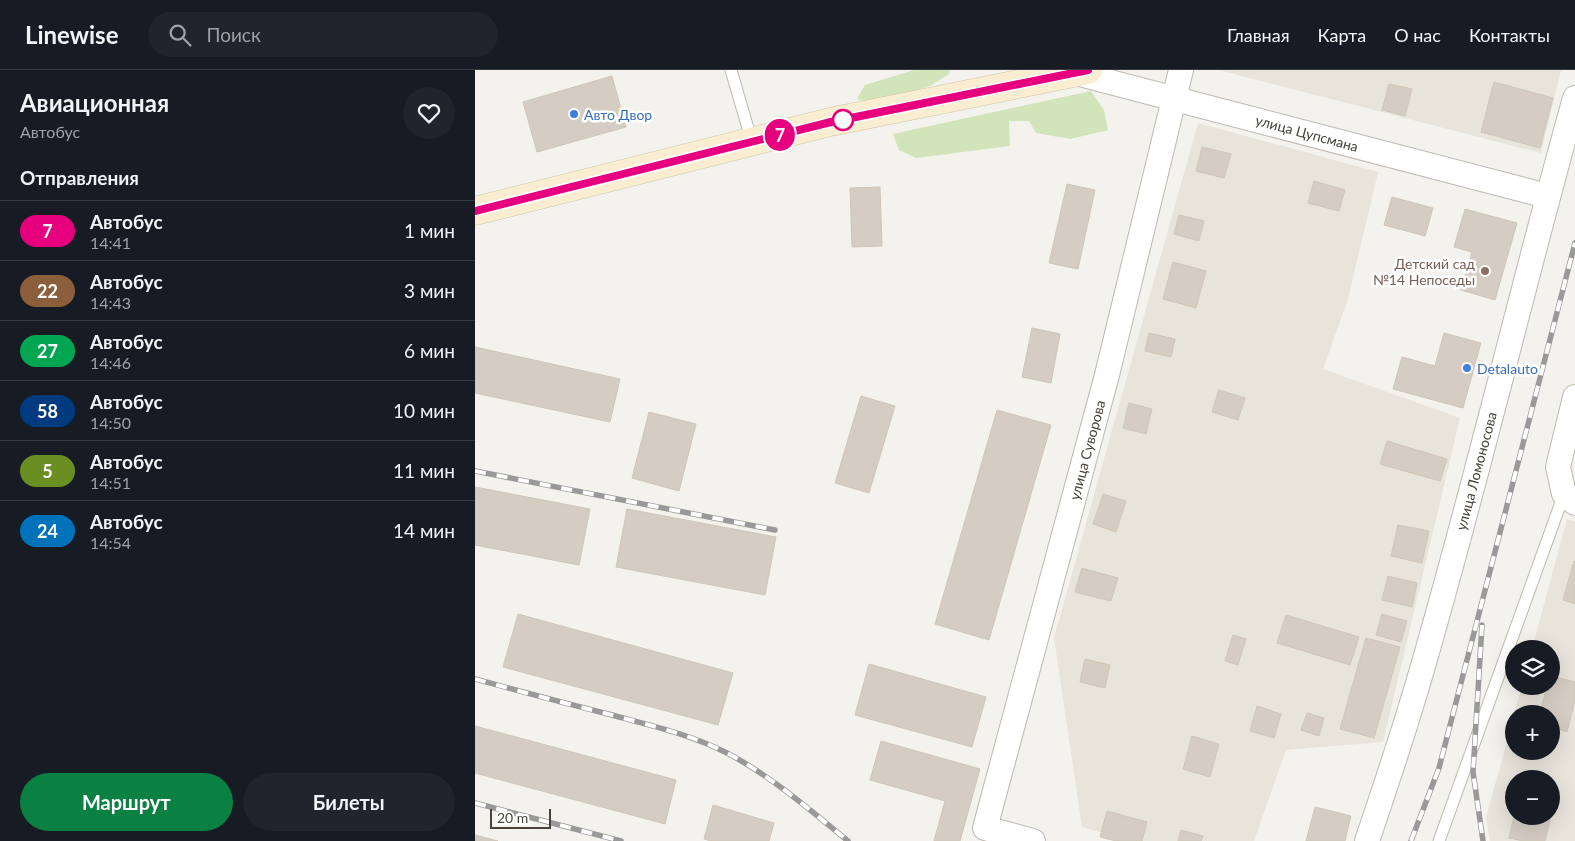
<!DOCTYPE html>
<html lang="ru">
<meta charset="utf-8">
<style>
body{margin:0;font-family:Lato,sans-serif;background:#20242c;color:#f1f3f6;height:100vh;display:flex;flex-direction:column;font-size:19px;white-space:nowrap}
*{box-sizing:border-box;margin:0}
p{font-size:16px;color:#9ea1a6}
.icon{flex:none;width:28px;height:28px;fill:none;stroke:currentColor;stroke-width:2;stroke-linecap:round;stroke-linejoin:round}
.map{position:relative;flex:1;overflow:hidden}
.panel{display:flex;flex-direction:column;background:#171b24;width:475px}
.panel>*{flex:none}
.badge{padding:0 10px;border-radius:16px;font-size:18px;line-height:32px}
.controls{position:absolute;left:1030px;top:570px;display:grid;gap:10px}
.controls a{display:grid;place-items:center;width:55px;height:55px;border-radius:50%;background:#171b24;box-shadow:0 5px 20px #0002;font-size:25px}
.scale{position:absolute;left:15px;bottom:12px;width:61px;box-sizing:border-box;padding-left:5px;border:2px solid #48423a;border-top:0;font-size:14px;line-height:18px;white-space:nowrap;color:#48423a;-webkit-text-stroke:4px #fff;paint-order:stroke}
.map>.badge{position:absolute;translate:-50% -50%;box-shadow:0 0 0 2px #fff}
h2{padding:0 20px;font-size:19px;line-height:45px}
.round{display:grid;place-items:center;flex:none;width:52px;height:52px;border-radius:26px;background:#20242c}
.summary{display:flex;align-items:center;justify-content:space-between;height:85px;padding:0 20px}
h1{font-size:24px;font-weight:700;line-height:38px}
.action{display:flex;gap:10px;margin-top:auto;padding:10px 20px}
.action a{flex:1;height:58px;border-radius:30px;background:#0b8043;color:#fff;font-size:20px;font-weight:700;line-height:58px;text-align:center}
.action a+a{background:#20242c;color:#f1f3f6}
ul{padding:0;list-style:none}
li{display:flex;align-items:center;gap:15px;height:60px;padding:0 20px;border-top:1px solid #363941}
li div{flex:1}
li b{display:block;font-size:19px}
li em{font-style:normal}
li .badge{min-width:55px;font-weight:700;text-align:center}
header{display:flex;align-items:center;gap:30px;box-sizing:border-box;height:70px;padding:0 25px;background:#171b24;border-bottom:1px solid #363941}
header strong{font-size:24px}
nav{display:flex;gap:28px;margin-inline-start:auto;font-size:18px}
.search{width:350px;height:45px;background:#20242c;display:flex;align-items:center;gap:12px;box-sizing:border-box;padding:0 18px;border-radius:28px;color:#9ea1a6;font-size:19px}
main{display:flex;flex:1;min-height:0}
.map>svg:first-child{display:block}
.residential{fill:#e8e3db;fill-rule:evenodd}
.green{fill:#d2e4ba}
.building{fill:#d5cdc3;stroke:#cfc5b7}
.lines{fill:none;stroke-linecap:round;stroke-linejoin:round}
.service-casing{stroke:#bfb9b0;stroke-width:13}
.minor-casing{stroke:#bfb9b0;stroke-width:26}
.secondary-casing{stroke:#cfc2a1;stroke-width:29}
.service{stroke:#fff;stroke-width:11}
.minor{stroke:#fff;stroke-width:24}
.secondary{stroke:#f9eed2;stroke-width:28}
.rail-casing{stroke:#999;stroke-width:5.5}
.rail{stroke:#fff;stroke-width:4;stroke-dasharray:11;stroke-linecap:butt}
.line-casing{stroke:#fff;stroke-width:11}
.line{stroke:#e6007e;stroke-width:8}
.shop-dot{fill:#3f7fe0;stroke:#fff;stroke-width:2}
.stop-dot{fill:#fff;stroke:#e6007e;stroke-width:2.5}
.education-dot{fill:#8d6e63;stroke:#fff;stroke-width:2}
.labels{text-anchor:middle;dominant-baseline:central;stroke-width:5;stroke-linejoin:round;paint-order:stroke}
.shop-label{font-size:14px;fill:#366cbe;stroke:#fff;text-anchor:start}
.street-label{font-size:14px;fill:#48423a;stroke:#fff}
.education-label{font-size:14px;fill:#785e54;stroke:#fff;text-anchor:end}
</style>
<header>
<strong>Linewise</strong>
<div class="search"><svg class="icon" aria-label="search" viewBox="0 0 24 24"><circle cx="10" cy="10" r="6"/><path d="M15 15l6 6"/></svg>Поиск</div>
<nav><a>Главная</a><a>Карта</a><a>О нас</a><a>Контакты</a></nav>
</header>
<main>
<section class="panel">
<div class="summary"><div><h1>Авиационная</h1><p>Автобус</p></div><a class="round"><svg class="icon" aria-label="heart" viewBox="0 0 24 24"><path d="M12 20l-8-8c-3-5 5-10 8-4 3-6 11-1 8 4z"/></svg></a></div>
<h2>Отправления</h2>
<ul>
<li><span class="badge" style="background:#e6007e;color:#fff">7</span><div><b>Автобус</b><p>14:41</p></div><em>1 мин</em></li>
<li><span class="badge" style="background:#8b5e3c;color:#fff">22</span><div><b>Автобус</b><p>14:43</p></div><em>3 мин</em></li>
<li><span class="badge" style="background:#00a651;color:#fff">27</span><div><b>Автобус</b><p>14:46</p></div><em>6 мин</em></li>
<li><span class="badge" style="background:#003b80;color:#fff">58</span><div><b>Автобус</b><p>14:50</p></div><em>10 мин</em></li>
<li><span class="badge" style="background:#6b8e23;color:#fff">5</span><div><b>Автобус</b><p>14:51</p></div><em>11 мин</em></li>
<li><span class="badge" style="background:#0072bc;color:#fff">24</span><div><b>Автобус</b><p>14:54</p></div><em>14 мин</em></li>
</ul>
<div class="action"><a>Маршрут</a><a>Билеты</a></div>
</section>
<div class="map">
<svg width="1100" height="771" viewBox="0 0 1100 771">
<rect width="100%" height="100%" fill="#f4f2ec"/>
<path class="residential" d="M 744,0 L 1086,0 L 1066,83 Z
M 723,53 L 903,102 L 873,229 L 848,299 L 985,348 L 908,672 L 811,680 L 779,771 L 659,771 L 607,757 L 579,568 Z
M 1092,449 L 1100,452 L 1100,771 L 1015,771 L 1011,747 L 1039,646 L 1039,681 L 1076,681 L 1076,644 L 1039,644 L 1047,616 L 1076,616 L 1076,579 L 1057,579 ZM 1039,709 L 1076,709 L 1076,746 L 1039,746 Z"/>
<path class="green" d="M 439,0 L 475,0 L 474,4 L 457,15 L 397,35 L 382,29 L 390,15 Z
M 616,21 L 629,40 L 633,60 L 595,69 L 561,63 L 554,51 L 534,51 L 535,76 L 441,88 L 424,80 L 418,64 Z"/>
<path class="building" d="M 137,6 L 151,57 L 62,82 L 48,32 Z
M 1019,12 L 1078,28 L 1065,78 L 1006,62 Z
M 914,14 L 937,19 L 930,46 L 907,40 Z
M 727,77 L 756,84 L 749,108 L 721,101 Z
M 839,111 L 870,120 L 864,141 L 833,133 Z
M 592,114 L 620,120 L 603,199 L 574,193 Z
M 405,117 L 407,176 L 377,177 L 375,118 Z
M 917,127 L 958,138 L 950,166 L 909,155 Z
M 990,139 L 1042,153 L 1020,230 L 986,220 L 997,182 L 979,177 Z
M 704,145 L 729,151 L 724,171 L 699,164 Z
M 698,192 L 731,201 L 721,238 L 688,229 Z
M 557,258 L 585,264 L 576,313 L 547,307 Z
M 674,263 L 700,269 L 696,287 L 670,281 Z
M 969,263 L 1006,273 L 988,338 L 918,319 L 927,287 L 960,296 Z
M 0,277 L 145,309 L 135,352 L 0,323 Z
M 744,320 L 770,328 L 763,350 L 737,342 Z
M 386,326 L 420,336 L 394,423 L 360,413 Z
M 654,333 L 677,339 L 671,364 L 648,358 Z
M 522,340 L 576,355 L 514,570 L 460,554 Z
M 174,342 L 221,354 L 204,421 L 157,408 Z
M 912,371 L 972,389 L 965,411 L 905,394 Z
M 0,417 L 115,439 L 104,495 L 0,475 Z
M 628,424 L 651,431 L 641,462 L 618,454 Z
M 152,439 L 301,467 L 290,525 L 141,497 Z
M 923,455 L 954,461 L 947,493 L 916,486 Z
M 1099,491 L 1100,492 L 1100,534 L 1088,530 Z
M 607,498 L 643,508 L 636,531 L 600,522 Z
M 913,506 L 942,513 L 937,537 L 907,530 Z
M 43,544 L 258,603 L 243,655 L 28,597 Z
M 907,544 L 932,551 L 926,572 L 901,565 Z
M 811,545 L 884,567 L 875,595 L 802,573 Z
M 758,565 L 771,569 L 763,595 L 750,591 Z
M 891,568 L 925,577 L 899,668 L 865,659 Z
M 610,589 L 635,595 L 630,618 L 605,612 Z
M 394,594 L 511,627 L 497,677 L 380,645 Z
M 1076,606 L 1100,612 L 1100,630 L 1092,662 L 1076,657 L 1076,644 L 1065,644 L 1072,616 L 1076,616 Z
M 782,636 L 806,644 L 799,668 L 775,661 Z
M 832,643 L 849,648 L 844,666 L 826,660 Z
M 0,656 L 201,710 L 190,754 L 0,703 Z
M 717,666 L 744,674 L 735,707 L 708,699 Z
M 406,671 L 505,699 L 485,771 L 459,771 L 470,731 L 395,710 Z
M 238,735 L 299,753 L 294,771 L 236,771 L 229,769 Z
M 840,737 L 876,746 L 870,771 L 831,771 Z
M 632,741 L 672,752 L 667,771 L 641,771 L 625,767 Z
M 1039,746 L 1076,746 L 1070,771 L 1048,771 L 1034,768 Z
M 706,760 L 728,766 L 726,771 L 703,771 Z
M 0,765 L 23,771 L 0,771 Z"/>
<g class="lines">
<g class="service-casing">
<path id="service" d="M 256,0 L 277,72
M 964,771 L 1089,424"/>
</g>
<g class="minor-casing">
<path id="minor" d="M 593,1 L 1072,126
M 1100,327 L 1083,397 L 1089,424 L 1100,433
M 558,771 L 510,758 L 632,305 L 706,0
M 892,771 C 909,721 926,670 941,620 C 999,424 1045,225 1100,28"/>
</g>
<g class="secondary-casing">
<path id="secondary" d="M 0,141 L 355,52 L 613,0"/>
</g>
<use href="#service" class="service"/>
<use href="#minor" class="minor"/>
<use href="#secondary" class="secondary"/>
<g class="rail-casing">
<path id="rail" d="M 0,401 L 300,460
M 1007,555 L 998,702 L 1008,771
M 0,609 C 44,621 89,633 133,644 C 173,655 215,664 252,683 C 296,706 335,740 373,771
M 0,733 L 146,771
M 936,771 L 964,698 L 1100,173"/>
</g>
<use href="#rail" class="rail"/>
</g>
<g class="lines">
<g class="line-casing">
<path id="line" d="M 0,141 L 356,52 L 613,0"/>
</g>
<use href="#line" class="line"/>
</g>
<g class="shop-dot">
<circle cx="99" cy="44" r="5"/>
<circle cx="992" cy="298" r="5"/>
</g>
<circle class="stop-dot" cx="368" cy="50" r="10"/>
<circle class="education-dot" cx="1010" cy="201" r="5"/>
<g class="labels">
<g class="shop-label">
<text x="109" y="44">Авто Двор</text>
<text x="1002" y="298">Detalauto</text>
</g>
<g class="street-label">
<text transform="translate(832 63) rotate(15)">улица Цупсмана</text>
<text transform="translate(612 380) rotate(-75)">улица Суворова</text>
<text transform="translate(1001 401) rotate(-75)">улица Ломоносова</text>
</g>
<g class="education-label">
<text x="1000" y="193">Детский сад<tspan x="1000" dy="16">№14 Непоседы</tspan></text>
</g>
</g>
</svg>
<div class="controls">
<a><svg class="icon" aria-label="layers" viewBox="0 0 24 24"><path d="M12 4l9 5-9 5-9-5zM3 14l9 5 9-5"/></svg></a>
<a>+</a>
<a>−</a>
</div>
<div class="scale">20 m</div>
<b class="badge" style="left:305px;top:65px;background:#e6007e;color:#fff">7</b>
</div>
</main>
